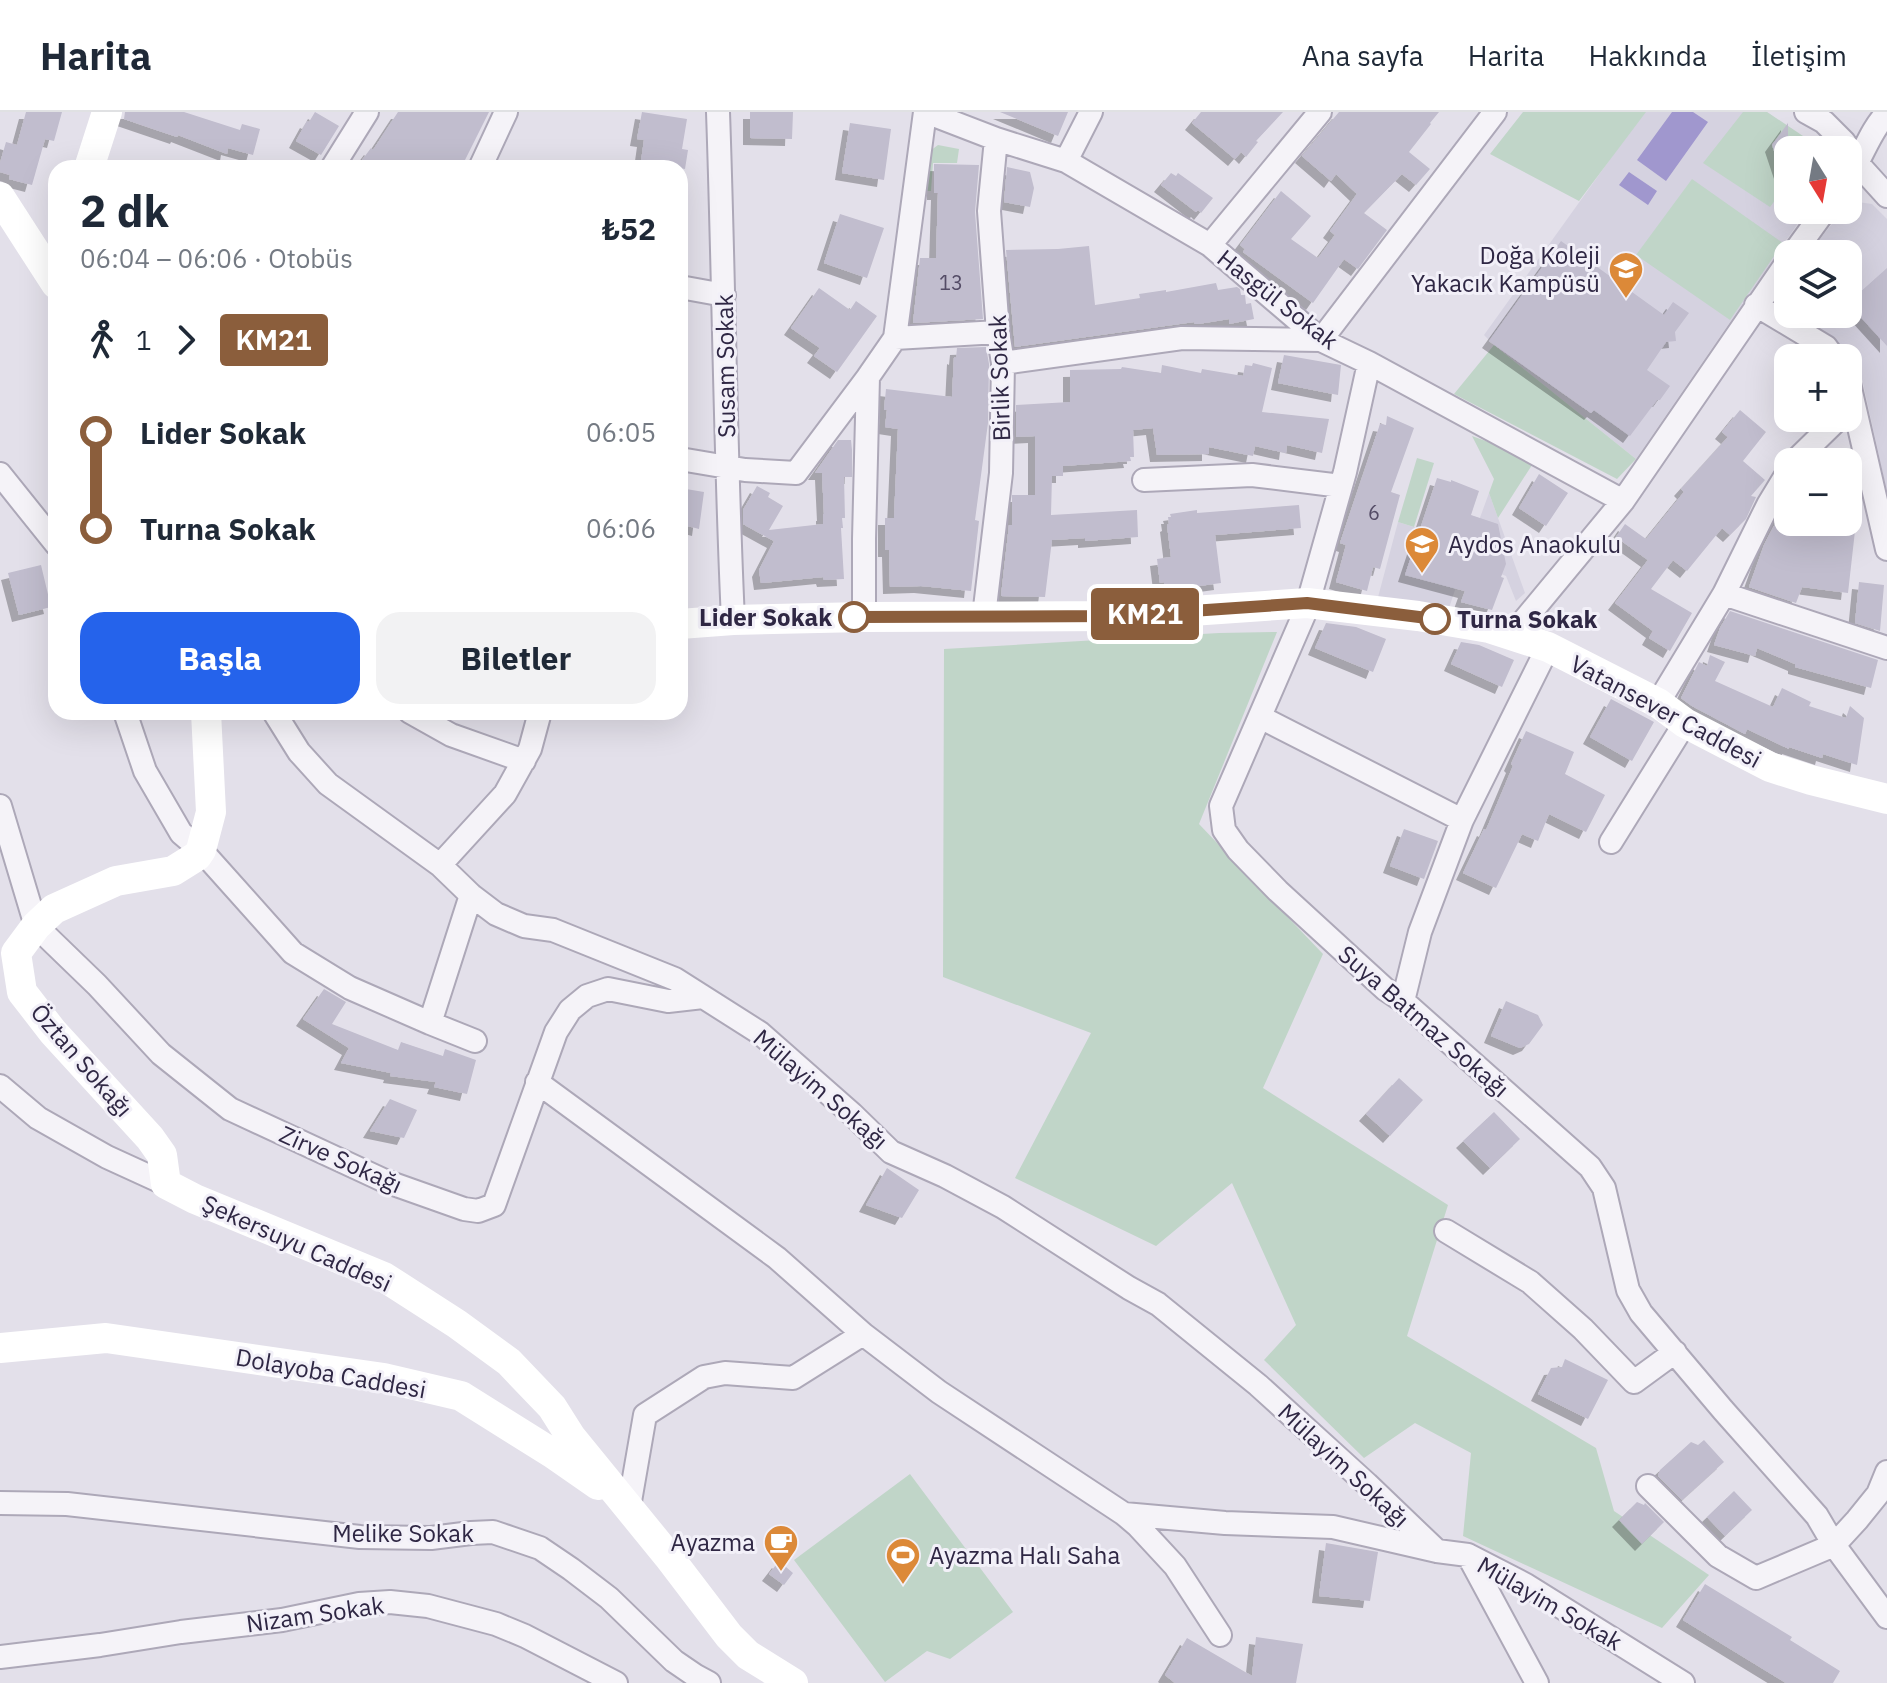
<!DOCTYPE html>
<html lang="tr">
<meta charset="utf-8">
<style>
body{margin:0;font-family:"IBM Plex Sans",sans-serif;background:#f2f2f3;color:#1f2937;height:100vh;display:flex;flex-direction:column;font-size:30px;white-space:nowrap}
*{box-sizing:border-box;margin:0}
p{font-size:26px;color:#747a83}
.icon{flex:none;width:44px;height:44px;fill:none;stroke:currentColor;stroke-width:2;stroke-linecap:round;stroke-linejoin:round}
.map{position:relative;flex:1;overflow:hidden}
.side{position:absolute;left:48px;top:48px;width:640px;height:560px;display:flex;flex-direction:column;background:#fff;border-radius:24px;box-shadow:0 8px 32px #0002}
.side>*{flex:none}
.badge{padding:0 16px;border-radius:6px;font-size:28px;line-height:52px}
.needle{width:52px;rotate:169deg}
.tools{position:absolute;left:1774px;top:24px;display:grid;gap:16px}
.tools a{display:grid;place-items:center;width:88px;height:88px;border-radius:16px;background:#fff;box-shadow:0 8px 32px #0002;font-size:40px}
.map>.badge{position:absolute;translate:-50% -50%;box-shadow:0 0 0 4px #fff}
.legs{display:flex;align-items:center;gap:12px;height:88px;padding:0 32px;font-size:26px}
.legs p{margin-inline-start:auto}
.overview{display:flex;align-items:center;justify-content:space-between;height:136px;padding:0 32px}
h1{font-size:44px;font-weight:700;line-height:60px}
.action{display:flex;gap:16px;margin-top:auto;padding:16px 32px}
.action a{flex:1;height:92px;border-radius:24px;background:#2563eb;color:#fff;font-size:32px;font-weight:700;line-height:92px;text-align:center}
.action a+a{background:#f2f2f3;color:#1f2937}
ul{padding:0 32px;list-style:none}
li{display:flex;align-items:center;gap:28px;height:96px;font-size:30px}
li i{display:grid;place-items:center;width:12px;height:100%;margin:0 10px;background:currentColor}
li i::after{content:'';width:20px;height:20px;margin:-10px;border:6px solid;border-radius:50%;background:#fff}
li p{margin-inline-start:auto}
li:first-child i{background:linear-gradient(#0000 50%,currentColor 0)}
li:last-child i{background:linear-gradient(currentColor 50%,#0000 0)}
header{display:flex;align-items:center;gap:48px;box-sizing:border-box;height:112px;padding:0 40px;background:#fff;border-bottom:2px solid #e0e1e3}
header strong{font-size:38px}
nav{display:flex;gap:44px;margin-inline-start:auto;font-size:28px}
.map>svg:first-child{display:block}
.built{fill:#d5d2e0}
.green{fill:#c0d5c8}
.water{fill:#a097ce}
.building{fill:#c1bdce;filter:url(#shadow)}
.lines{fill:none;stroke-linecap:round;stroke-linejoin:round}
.street-casing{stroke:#ada8b8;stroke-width:26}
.street{stroke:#f5f3f8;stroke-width:22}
.secondary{stroke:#fff;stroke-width:30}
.line-1-casing{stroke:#fff;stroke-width:18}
.line-1{stroke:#8b5e3c;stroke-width:12}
.stop-1-dot{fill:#fff;stroke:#8b5e3c;stroke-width:4}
.labels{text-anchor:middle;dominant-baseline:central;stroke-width:6;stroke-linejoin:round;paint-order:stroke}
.number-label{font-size:20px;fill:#544c66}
.poi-label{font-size:24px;fill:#2f2744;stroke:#f2f0f8;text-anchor:end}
.street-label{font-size:24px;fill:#2f2744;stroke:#f2f0f8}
.stop-label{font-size:24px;font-weight:bold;fill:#2f2744;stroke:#f2f0f8;text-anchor:end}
</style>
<header>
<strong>Harita</strong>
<nav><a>Ana sayfa</a><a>Harita</a><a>Hakkında</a><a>İletişim</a></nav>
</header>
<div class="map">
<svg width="1887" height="1571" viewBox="0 0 1887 1571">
<defs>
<filter id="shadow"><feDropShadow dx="-7" dy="7" stdDeviation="0" flood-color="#0004"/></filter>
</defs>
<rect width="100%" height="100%" fill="#e3e0ea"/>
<path class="built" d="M 1644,0 L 1767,0 L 1822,38 L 1788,38 L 1788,98 L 1807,98 L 1636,347 L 1494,233 L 1484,223 Z
M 1858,90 L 1872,92 L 1887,107 L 1887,380 L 1862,267 L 1833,226 L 1793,202 L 1848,202 L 1848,142 L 1808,142 L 1843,98 L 1848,98 L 1848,94 Z
M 1489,381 L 1525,481 L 1516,489 L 1506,464 L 1465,448 L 1448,499 L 1377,489 L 1398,410 L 1470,433 Z"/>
<path class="green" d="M 1523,0 L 1646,0 L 1579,89 L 1490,42 Z
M 1743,0 L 1767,0 L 1806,26 L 1799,37 L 1780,23 L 1772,32 L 1788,71 L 1770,95 L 1703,51 Z
M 938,33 L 959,37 L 957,51 L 933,51 L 931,79 L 926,79 L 930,39 Z
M 1692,67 L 1783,131 L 1730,208 L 1636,143 Z
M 1494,233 L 1636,347 L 1617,367 L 1454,282 Z
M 1472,324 L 1494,332 L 1532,353 L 1498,406 L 1489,381 L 1494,367 Z
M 1417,346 L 1434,351 L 1414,415 L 1398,410 Z
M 1277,520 L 1199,712 L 1323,842 L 1263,976 L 1448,1093 L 1407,1224 L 1596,1336 L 1614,1399 L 1709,1463 L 1662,1516 L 1463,1424 L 1471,1341 L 1415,1311 L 1364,1346 L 1264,1248 L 1296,1213 L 1232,1071 L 1156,1134 L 1015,1066 L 1091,921 L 943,865 L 944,537 L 1219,521 Z
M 910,1362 L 1013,1500 L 950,1547 L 927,1539 L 885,1570 L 794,1448 Z"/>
<path class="water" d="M 1672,0 L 1693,0 L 1708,10 L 1666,69 L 1637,48 Z
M 1629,60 L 1657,79 L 1648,93 L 1619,73 Z"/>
<path class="building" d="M 26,0 L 62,0 L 54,29 L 45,27 L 32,73 L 9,67 L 10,63 L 0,60 L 0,51 L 6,30 L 17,33 Z
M 125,0 L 184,0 L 240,18 L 242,12 L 260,17 L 253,43 L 228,36 L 227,42 L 178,23 L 177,25 L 124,7 Z
M 315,0 L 339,14 L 321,43 L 296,29 L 307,9 L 309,10 Z
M 398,0 L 489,0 L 461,56 L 356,56 L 371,36 L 373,38 Z
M 642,0 L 687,7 L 682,37 L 688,38 L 685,57 L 641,49 L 644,28 L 637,27 Z
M 750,0 L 793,0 L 792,27 L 750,26 Z
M 1000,0 L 1068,0 L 1058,24 Z
M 1201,0 L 1283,0 L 1256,29 L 1258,30 L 1246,45 L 1241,40 L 1235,47 L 1192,11 Z
M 1339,0 L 1439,0 L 1430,11 L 1431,12 L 1409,40 L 1430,57 L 1416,73 L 1402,62 L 1364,101 L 1387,118 L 1358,157 L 1344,147 L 1313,191 L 1243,140 L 1245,137 L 1240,133 L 1281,79 L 1311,104 L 1291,127 L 1318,146 L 1335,123 L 1330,119 L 1357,82 L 1336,62 L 1331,69 L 1302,44 Z
M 850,11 L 891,17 L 884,68 L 842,61 Z
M 1788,11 L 1788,71 L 1785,72 L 1772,33 Z
M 934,52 L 979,53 L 975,100 L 983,207 L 913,211 L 920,146 L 936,146 L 938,81 L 934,81 Z
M 1007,55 L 1030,60 L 1034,76 L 1030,95 L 1004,90 Z
M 1171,61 L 1176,64 L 1178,61 L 1213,86 L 1201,101 L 1198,98 L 1196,100 L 1161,73 Z
M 840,102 L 884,116 L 867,166 L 824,151 Z
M 1561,129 L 1664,203 L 1673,190 L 1689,201 L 1675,220 L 1676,229 L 1666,230 L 1647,258 L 1670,274 L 1660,288 L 1657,288 L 1630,324 L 1594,298 L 1591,301 L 1489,229 Z
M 1089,134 L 1095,193 L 1140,186 L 1139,182 L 1166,178 L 1166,180 L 1216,171 L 1218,178 L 1237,175 L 1240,177 L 1241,183 L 1245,183 L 1246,192 L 1251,191 L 1254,207 L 1229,212 L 1229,207 L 1198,212 L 1195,212 L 1194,210 L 1015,235 L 1006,138 L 1058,137 Z
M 1887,156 L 1887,234 L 1848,191 Z
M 819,176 L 850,198 L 856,189 L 877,204 L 837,260 L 814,244 L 820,236 L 791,216 Z
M 986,235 L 989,252 L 988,311 L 975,408 L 979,409 L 971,479 L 921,474 L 890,475 L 889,438 L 885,438 L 885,406 L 894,406 L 898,317 L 885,315 L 887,298 L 884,298 L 886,277 L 952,285 L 954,245 L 956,246 L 957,236 Z
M 1284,243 L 1341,253 L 1338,283 L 1278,271 Z
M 1253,251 L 1272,256 L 1262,300 L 1329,307 L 1322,341 L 1287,333 L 1286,341 L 1255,334 L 1253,344 L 1209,335 L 1209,342 L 1157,343 L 1153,316 L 1133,318 L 1134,345 L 1130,345 L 1131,349 L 1063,354 L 1063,364 L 1052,364 L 1051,403 L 1137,398 L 1138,425 L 1085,429 L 1085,426 L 1052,428 L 1045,485 L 1001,484 L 1009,413 L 1012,413 L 1012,383 L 1035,383 L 1035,324 L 1016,325 L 1016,293 L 1070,290 L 1070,258 L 1121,257 L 1122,255 L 1161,261 L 1162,253 L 1201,261 L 1202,257 L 1243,264 L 1245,253 L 1252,254 Z
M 1740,298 L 1766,320 L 1743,349 L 1765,368 L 1751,384 L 1756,385 L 1746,407 L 1730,423 L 1722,416 L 1687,459 L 1673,448 L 1651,477 L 1692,501 L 1670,539 L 1649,526 L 1653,519 L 1615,491 L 1648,448 L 1616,425 L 1625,412 L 1646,427 L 1684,380 L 1681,377 L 1728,325 L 1722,320 Z
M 1387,304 L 1414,316 L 1391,380 L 1400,383 L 1380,457 L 1373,455 L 1367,479 L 1336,470 L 1346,433 L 1340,431 L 1380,312 L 1386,313 Z
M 838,328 L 851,328 L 852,338 L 852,365 L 844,365 L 845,406 L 842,406 L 843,416 L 841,416 L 844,467 L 824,468 L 823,465 L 761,471 L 759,458 L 774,429 L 743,412 L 743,398 L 757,374 L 770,381 L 768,385 L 783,394 L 769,418 L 823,412 L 823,402 L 824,402 L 822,361 L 815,361 Z
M 1539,362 L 1568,381 L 1546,414 L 1519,396 Z
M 1437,366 L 1451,370 L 1451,368 L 1479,379 L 1471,403 L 1498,412 L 1506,452 L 1501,465 L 1504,466 L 1492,498 L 1461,490 L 1465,479 L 1405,463 Z
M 680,376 L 704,380 L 699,417 L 680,412 Z
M 1788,387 L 1788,410 L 1856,410 L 1848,481 L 1802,475 L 1796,491 L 1749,475 L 1764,433 Z
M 1299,393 L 1301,416 L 1215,423 L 1221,471 L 1177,477 L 1177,475 L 1164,476 L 1164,470 L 1160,471 L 1157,447 L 1171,445 L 1167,413 L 1169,412 L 1168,405 L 1171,405 L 1170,402 L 1197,398 L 1197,401 Z
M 41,453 L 51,495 L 19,503 L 8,461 Z
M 1859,470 L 1884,473 L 1880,519 L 1855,511 Z
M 1730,499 L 1878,548 L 1871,576 L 1795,555 L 1795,552 L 1757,536 L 1755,544 L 1714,533 L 1720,516 Z
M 1326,511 L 1356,515 L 1386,527 L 1373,560 L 1315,536 Z
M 1461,530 L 1479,533 L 1514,548 L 1502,575 L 1451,552 Z
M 1710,543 L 1725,550 L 1715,569 L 1773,595 L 1782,576 L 1811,590 L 1809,594 L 1846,606 L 1850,594 L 1864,606 L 1857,653 L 1823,642 L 1822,646 L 1789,635 L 1789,637 L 1747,617 L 1745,622 L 1692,594 L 1681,586 L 1699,550 L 1707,554 Z
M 1611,587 L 1654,610 L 1632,649 L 1590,625 Z
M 1526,619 L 1574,640 L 1565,662 L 1605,683 L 1586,720 L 1549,702 L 1538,729 L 1522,722 L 1496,776 L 1463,761 L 1484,717 L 1486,718 L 1513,654 L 1511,652 Z
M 1404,717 L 1438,729 L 1424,767 L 1390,754 Z
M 324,877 L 346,890 L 332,912 L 398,938 L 401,930 L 443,944 L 445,937 L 476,948 L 467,982 L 434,975 L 436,970 L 390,964 L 391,961 L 341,951 L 349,936 L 303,907 Z
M 1506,889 L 1538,903 L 1543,913 L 1529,932 L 1520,936 L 1491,924 Z
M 1399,966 L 1423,988 L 1390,1024 L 1366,1002 Z
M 390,987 L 417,998 L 404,1026 L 370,1019 Z
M 1494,1000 L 1520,1027 L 1490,1056 L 1463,1029 Z
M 887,1056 L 919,1078 L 902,1106 L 866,1093 Z
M 1565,1247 L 1608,1268 L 1588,1307 L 1538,1282 L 1551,1256 L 1562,1255 Z
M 1704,1328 L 1724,1350 L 1682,1388 L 1658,1364 L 1660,1358 L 1691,1330 L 1698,1333 Z
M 1734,1379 L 1752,1398 L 1725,1424 L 1707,1405 Z
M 1637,1390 L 1644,1393 L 1645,1391 L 1664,1410 L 1642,1432 L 1619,1408 Z
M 1326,1431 L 1378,1440 L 1370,1489 L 1319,1484 Z
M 779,1449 L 793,1461 L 784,1473 L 769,1462 Z
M 1705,1472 L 1792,1525 L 1790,1528 L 1840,1559 L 1833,1571 L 1786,1571 L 1683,1508 Z
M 1256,1525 L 1303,1532 L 1296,1571 L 1175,1571 L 1165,1563 L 1187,1526 L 1252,1564 Z"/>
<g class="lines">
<g class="street-casing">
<path id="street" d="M 718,0 C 724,169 725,338 733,508
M 926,0 L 996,27 L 1066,49 L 1210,133 L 1321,228 L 1369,251 L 1623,389
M 1806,0 L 1824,10 L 1844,30 L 1858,52 L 1887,84
M 1066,49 L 1091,0
M 332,56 L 367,0
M 480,56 L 506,0
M 1848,66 C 1863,45 1869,20 1887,1
M 1210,133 L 1320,0
M 1793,142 L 1825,98
M 680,175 L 724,183
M 1756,193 L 1826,235 L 1834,246
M 895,226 L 998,220
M 1003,251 L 1182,226 L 1321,228 L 1495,0
M 1369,251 L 1345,360 L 1306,498 L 1221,694 L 1224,718 L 1238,738 L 1278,779 L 1385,877 L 1403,889 L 1590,1055 L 1604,1076 L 1628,1178 L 1641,1201 L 1723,1298 L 1817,1404 L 1834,1433 L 1887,1505
M 1848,267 L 1887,437
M 680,347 L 745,358 L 796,361 L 868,265
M 1794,350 L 1839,306
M 0,362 L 56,432
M 1144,368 L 1252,363 L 1341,374
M 1724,482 L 1887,536
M 984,504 L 1001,361 L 1003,251 L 998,220 L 989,99 L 996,27
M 864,505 L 864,427 L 868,265 L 895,226 L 925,0
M 1512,523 L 1623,389 L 1788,149
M 1658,591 L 1724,482 L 1768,393 L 1788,360
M 125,600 L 145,659 L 181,721 L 201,738 L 293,841 L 350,876 L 430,911 L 471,783
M 274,600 L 299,640 L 328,672 L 440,753 L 471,783 L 496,802 L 524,814 L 553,818 L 675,867 L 760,921 L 852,1002 L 891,1040 L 945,1064 L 1003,1095 L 1129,1176 L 1158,1192 L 1258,1273 L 1367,1372 L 1437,1439
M 410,600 L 451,623 L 524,649
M 1260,605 L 1462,708
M 0,694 L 36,814 L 97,873 L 161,942 L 230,997 L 385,1069 L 464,1097 L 478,1099 L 494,1093 L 556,920 L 570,898 L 587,884 L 608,877 L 668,889 L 703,885
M 1611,730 L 1685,611
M 440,753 L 505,682 L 530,637 L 540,600
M 1403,889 L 1420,820 L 1462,708 L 1548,535
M 430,911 L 475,929
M 537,970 L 777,1146 L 863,1222 L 939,1280 L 1124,1402 L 1137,1413 L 1175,1454 L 1220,1523
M 0,974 L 38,1006 L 107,1045 L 166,1072
M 1446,1119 L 1530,1170 L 1583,1217 L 1634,1270 L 1675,1240
M 1648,1374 L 1718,1444 L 1756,1466 L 1834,1433 L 1857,1408 L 1878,1382 L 1887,1360
M 0,1391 L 67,1392 L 360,1425 L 431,1426 L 471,1421 L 493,1420 L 540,1436 L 571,1457 L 609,1486 L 674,1549 L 696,1564 L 709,1571
M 629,1395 L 645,1303 L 704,1265 L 725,1261 L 793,1266 L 863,1222
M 1124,1402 L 1225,1411 L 1333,1415 L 1437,1439 L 1468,1443 L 1526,1473 L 1683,1571
M 1468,1443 L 1537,1571
M 0,1545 L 100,1533 L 181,1520 L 282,1508 L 359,1492 L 390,1490 L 428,1494 L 496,1512 L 525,1524 L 616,1571"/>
</g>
<use href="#street" class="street"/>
<path class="secondary" d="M 89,56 L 107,0
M 0,85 L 56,172
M 680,512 L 733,508 L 864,505 L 1119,504 L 1307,491 L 1418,504 L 1489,516 L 1548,535 L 1658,591 L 1685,611 L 1770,655 L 1811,668 L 1887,687
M 206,600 L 211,700 L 201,738 L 197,744 L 173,759 L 116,769 L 54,797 L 36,814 L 16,841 L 22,880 L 53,920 L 150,1026 L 162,1043 L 166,1072 L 195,1087 L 384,1165 L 457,1212 L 509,1250 L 552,1295 L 571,1325 L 668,1444 L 729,1524 L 748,1543 L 793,1571
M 0,1236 L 106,1226 L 384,1266 L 461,1284 L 552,1341 L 598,1373"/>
</g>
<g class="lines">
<g class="line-1-casing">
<path id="line-1" d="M 854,505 L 1119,504 L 1307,491 L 1435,507"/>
</g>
<use href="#line-1" class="line-1"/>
</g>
<defs>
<g id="school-pin" transform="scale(1.8)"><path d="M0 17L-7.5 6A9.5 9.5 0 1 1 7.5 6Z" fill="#dc8938" stroke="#f2f0f8"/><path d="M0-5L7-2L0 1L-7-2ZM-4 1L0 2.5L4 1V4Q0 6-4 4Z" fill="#fff"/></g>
<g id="cafe-pin" transform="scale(1.8)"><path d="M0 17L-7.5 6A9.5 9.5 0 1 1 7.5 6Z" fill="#dc8938" stroke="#f2f0f8"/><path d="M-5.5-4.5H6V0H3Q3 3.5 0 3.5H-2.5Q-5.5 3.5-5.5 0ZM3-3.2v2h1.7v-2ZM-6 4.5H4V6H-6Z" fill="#fff"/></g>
<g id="stadium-pin" transform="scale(1.8)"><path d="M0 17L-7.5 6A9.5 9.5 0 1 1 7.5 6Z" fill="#dc8938" stroke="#f2f0f8"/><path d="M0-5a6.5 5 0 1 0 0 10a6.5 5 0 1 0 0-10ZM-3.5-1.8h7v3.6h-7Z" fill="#fff"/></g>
</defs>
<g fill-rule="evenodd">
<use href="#school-pin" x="1626" y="157"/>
<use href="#school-pin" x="1422" y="432"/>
<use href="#cafe-pin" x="781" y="1430"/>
<use href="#stadium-pin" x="903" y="1443"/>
</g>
<g class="stop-1-dot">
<circle cx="854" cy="505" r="14"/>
<circle cx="1435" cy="507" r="14"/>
</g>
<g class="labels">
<g class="number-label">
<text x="951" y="170">13</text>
<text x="1374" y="400">6</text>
</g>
<g class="poi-label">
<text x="1600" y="143">Doğa Koleji<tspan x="1600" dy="28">Yakacık Kampüsü</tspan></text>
<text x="1448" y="432" text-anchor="start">Aydos Anaokulu</text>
<text x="755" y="1430">Ayazma</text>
<text x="929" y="1443" text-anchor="start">Ayazma Halı Saha</text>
</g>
<g class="street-label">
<text transform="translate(1278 187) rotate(38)">Hasgül Sokak</text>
<text transform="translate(725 254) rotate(-91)">Susam Sokak</text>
<text transform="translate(999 266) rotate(-92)">Birlik Sokak</text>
<text transform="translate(1666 599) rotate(28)">Vatansever Caddesi</text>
<text transform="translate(1424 909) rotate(41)">Suya Batmaz Sokağı</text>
<text transform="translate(82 948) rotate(49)">Öztan Sokağı</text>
<text transform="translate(821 977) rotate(41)">Mülayim Sokağı</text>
<text transform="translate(341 1047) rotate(24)">Zirve Sokağı</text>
<text transform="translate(297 1131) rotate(24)">Şekersuyu Caddesi</text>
<text transform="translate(331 1261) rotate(10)">Dolayoba Caddesi</text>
<text transform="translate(1344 1353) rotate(43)">Mülayim Sokağı</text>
<text x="403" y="1421">Melike Sokak</text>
<text transform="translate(1550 1491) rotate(30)">Mülayim Sokak</text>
<text transform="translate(315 1502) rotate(-8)">Nizam Sokak</text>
</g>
<g class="stop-label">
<text x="832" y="505">Lider Sokak</text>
<text x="1457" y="507" text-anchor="start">Turna Sokak</text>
</g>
</g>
</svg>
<div class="tools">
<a><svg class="needle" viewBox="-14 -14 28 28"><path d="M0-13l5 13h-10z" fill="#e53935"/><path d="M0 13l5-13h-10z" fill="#747a83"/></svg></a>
<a><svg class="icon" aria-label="layers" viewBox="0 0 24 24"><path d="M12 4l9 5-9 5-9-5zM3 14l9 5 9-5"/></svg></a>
<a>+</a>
<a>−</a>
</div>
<b class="badge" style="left:1145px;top:502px;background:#8b5e3c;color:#fff">KM21</b>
<section class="side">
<div class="overview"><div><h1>2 dk</h1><p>06:04 – 06:06 · Otobüs</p></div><b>₺52</b></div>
<div class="legs"><svg class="icon" aria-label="walk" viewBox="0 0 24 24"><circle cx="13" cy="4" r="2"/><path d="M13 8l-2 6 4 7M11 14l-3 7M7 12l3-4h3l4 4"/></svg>1<svg class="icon" aria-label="forward" viewBox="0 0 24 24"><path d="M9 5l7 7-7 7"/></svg><b class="badge" style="background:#8b5e3c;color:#fff">KM21</b></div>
<ul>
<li><i style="color:#8b5e3c"></i><b>Lider Sokak</b><p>06:05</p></li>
<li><i style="color:#8b5e3c"></i><b>Turna Sokak</b><p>06:06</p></li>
</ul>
<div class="action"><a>Başla</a><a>Biletler</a></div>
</section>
</div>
